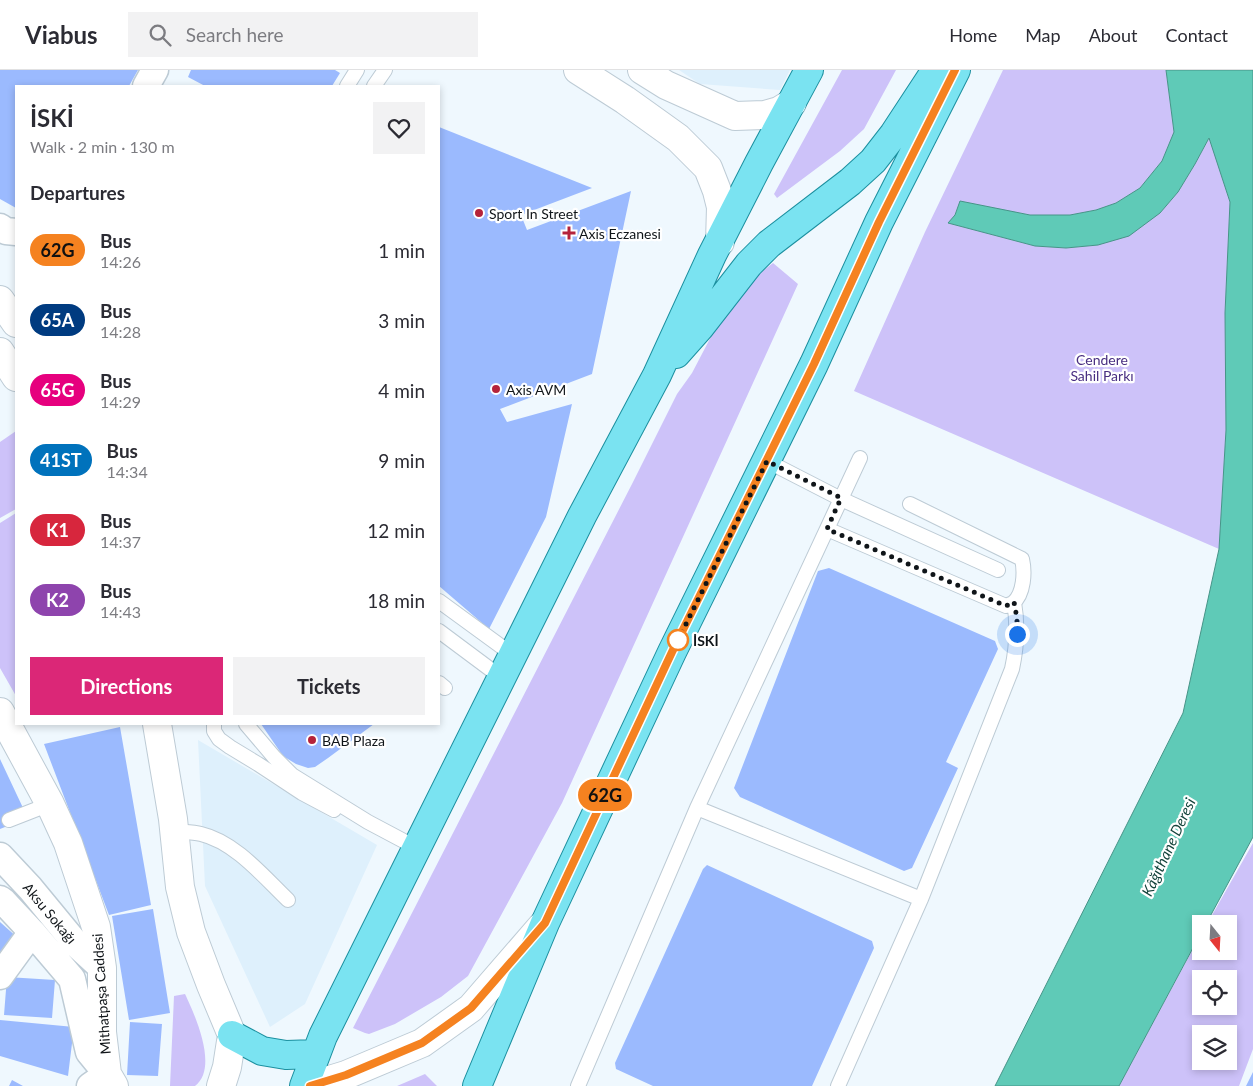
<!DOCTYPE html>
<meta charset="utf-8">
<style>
body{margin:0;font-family:Lato,sans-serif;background:#f2f2f3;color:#2b2b33;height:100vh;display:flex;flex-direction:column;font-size:19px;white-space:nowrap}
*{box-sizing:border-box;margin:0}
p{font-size:16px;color:#7c7c81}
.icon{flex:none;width:28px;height:28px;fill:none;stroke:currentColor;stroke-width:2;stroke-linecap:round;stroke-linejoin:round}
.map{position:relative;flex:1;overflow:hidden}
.drawer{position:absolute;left:15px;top:15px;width:425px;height:640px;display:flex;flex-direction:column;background:#fff;border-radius:0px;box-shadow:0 2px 8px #0003}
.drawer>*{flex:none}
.badge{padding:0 10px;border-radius:16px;font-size:18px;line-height:32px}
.needle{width:32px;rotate:162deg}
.buttons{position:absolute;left:1192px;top:845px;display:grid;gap:10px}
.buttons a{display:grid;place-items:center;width:45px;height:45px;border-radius:0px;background:#fff;box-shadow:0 2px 8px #0003;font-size:25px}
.you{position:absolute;width:25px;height:25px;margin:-12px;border:4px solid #fff;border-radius:50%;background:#1a73e8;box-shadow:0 0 0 8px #1a73e833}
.map>.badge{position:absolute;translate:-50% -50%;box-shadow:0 0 0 2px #fff}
h2{padding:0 15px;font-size:19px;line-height:45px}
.round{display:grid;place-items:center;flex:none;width:52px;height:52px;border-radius:0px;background:#f2f2f3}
.summary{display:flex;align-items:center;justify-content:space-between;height:85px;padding:0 15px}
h1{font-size:24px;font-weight:700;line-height:38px}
.button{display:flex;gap:10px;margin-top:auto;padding:10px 15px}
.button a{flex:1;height:58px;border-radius:0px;background:#db2777;color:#fff;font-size:20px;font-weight:700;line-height:58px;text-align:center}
.button a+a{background:#f2f2f3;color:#2b2b33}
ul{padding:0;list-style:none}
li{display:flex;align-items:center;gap:15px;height:70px;padding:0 15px}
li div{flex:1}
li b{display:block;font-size:19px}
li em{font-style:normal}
li .badge{min-width:55px;font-weight:700;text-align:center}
header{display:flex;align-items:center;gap:30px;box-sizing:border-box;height:70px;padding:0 25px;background:#fff;border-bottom:1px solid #e1e1e2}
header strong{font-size:24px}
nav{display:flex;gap:28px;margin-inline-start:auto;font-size:18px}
.search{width:350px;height:45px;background:#f2f2f3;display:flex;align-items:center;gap:12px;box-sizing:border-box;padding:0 18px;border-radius:0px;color:#7c7c81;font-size:19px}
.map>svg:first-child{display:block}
.built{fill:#def0fc}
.green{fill:#cdc2f9;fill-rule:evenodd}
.water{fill:#5fcab7;stroke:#479488}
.building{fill:#9bbafe}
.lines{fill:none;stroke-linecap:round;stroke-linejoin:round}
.service-casing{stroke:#bdcbd5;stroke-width:16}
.minor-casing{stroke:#bdcbd5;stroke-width:29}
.tertiary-casing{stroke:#bdcbd5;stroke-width:30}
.secondary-casing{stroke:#bdcbd5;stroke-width:30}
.primary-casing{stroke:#1b8f9f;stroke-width:30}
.service{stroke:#fff;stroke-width:14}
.minor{stroke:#fff;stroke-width:26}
.tertiary{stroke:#fff;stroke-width:28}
.secondary{stroke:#fff;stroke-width:28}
.primary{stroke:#7ae3f1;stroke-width:28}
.line-casing{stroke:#fff;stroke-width:11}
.line{stroke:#f58220;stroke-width:8}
.walk{stroke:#101519;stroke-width:5;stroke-dasharray:0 9}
.poi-dot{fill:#b5233b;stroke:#fff;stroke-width:2}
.stop-dot{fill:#fff;stroke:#f58220;stroke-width:2.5}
.labels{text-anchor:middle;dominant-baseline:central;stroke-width:4.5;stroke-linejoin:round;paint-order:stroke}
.poi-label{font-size:14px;fill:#101519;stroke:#fff;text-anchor:start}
.park-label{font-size:14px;fill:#482e81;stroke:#fff}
.stop-label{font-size:14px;font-weight:bold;fill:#101519;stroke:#fff;text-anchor:start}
.street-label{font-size:14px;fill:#101519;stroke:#fff}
.water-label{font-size:15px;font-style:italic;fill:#13433b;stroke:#fff}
</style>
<header>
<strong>Viabus</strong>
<div class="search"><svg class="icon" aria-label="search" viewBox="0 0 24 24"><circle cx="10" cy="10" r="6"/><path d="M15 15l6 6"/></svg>Search here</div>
<nav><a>Home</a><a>Map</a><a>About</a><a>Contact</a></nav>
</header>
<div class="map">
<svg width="1253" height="1016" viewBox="0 0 1253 1016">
<rect width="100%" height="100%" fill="#eff8fe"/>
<path class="built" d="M 679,0 L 790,0 L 780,20 L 700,14 Z
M 198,670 L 377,775 L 305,934 L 270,957 L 205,816 Z"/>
<path class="green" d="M 842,0 L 896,0 L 864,59 L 840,81 L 777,128 L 774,124 Z
M 1003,0 L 1166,0 L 1174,62 L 1162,91 L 1140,118 L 1116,133 L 1096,140 L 1070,145 L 1030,145 L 960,132 L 955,145 L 949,153 L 1035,176 L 1066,178 L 1098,175 L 1160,143 L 1178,122 L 1195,94 L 1210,67 L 1230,132 L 1225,243 L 1226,360 L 1219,479 L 854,321 L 925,162 Z
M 773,193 L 798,214 L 562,733 L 468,906 L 441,927 L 395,954 L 369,964 L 365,963 L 353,958 L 632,414 L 677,324 L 692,303 L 726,238 L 746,214 Z
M 16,361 L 16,439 L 0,448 L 0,372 Z
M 16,443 L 16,626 L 0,598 L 0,453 Z
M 1253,773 L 1253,979 L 1239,1016 L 1119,1016 L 1201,864 L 1201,881 L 1229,881 L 1229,854 L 1207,854 ZM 1201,909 L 1229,909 L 1229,936 L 1201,936 ZM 1201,964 L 1229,964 L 1229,991 L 1201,991 Z
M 185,924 C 195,945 219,998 195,1016 L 170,1016 L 174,926 Z
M 425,1004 L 437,1016 L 397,1016 Z"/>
<path class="water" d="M 1166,0 L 1253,0 L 1253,767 L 1206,854 L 1201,854 L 1201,863 L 1119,1016 L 995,1016 L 1183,643 L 1219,479 L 1226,360 L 1225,243 L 1230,132 L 1209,68 L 1195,94 L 1178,122 L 1160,143 L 1129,166 L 1098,175 L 1066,178 L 1035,176 L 948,153 L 955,145 L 960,131 L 1030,145 L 1070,145 L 1096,140 L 1116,133 L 1140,118 L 1162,91 L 1174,62 Z"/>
<path class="building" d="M 0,0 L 138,0 L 129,16 L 16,16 L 16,138 L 0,129 Z
M 191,0 L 335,0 L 340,3 L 332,16 L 205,16 L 188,7 Z
M 439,57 L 592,118 L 521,145 L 527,160 L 631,121 L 592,304 L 500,339 L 507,352 L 572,334 L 546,447 L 489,559 L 439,516 Z
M 829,498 L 995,571 L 998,579 L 946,692 L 958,698 L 912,798 L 904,801 L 740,727 L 734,718 L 818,501 Z
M 261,654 L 374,654 L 328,688 L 315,697 L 308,698 L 296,694 L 283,686 Z
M 120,657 L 151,835 L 109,845 L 44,674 Z
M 0,689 L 24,740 L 10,755 L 0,759 Z
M 707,795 L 872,871 L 874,878 L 812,1016 L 653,1016 L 616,999 L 615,993 L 703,799 Z
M 153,839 L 170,943 L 129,950 L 112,846 Z
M 0,852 L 19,869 L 0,891 Z
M 7,907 L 55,910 L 52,948 L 4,945 Z
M 0,950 L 74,957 L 68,1006 L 0,986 Z
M 130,952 L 162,954 L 158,1006 L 127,1005 Z
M 1253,1002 L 1253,1016 L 1246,1016 Z
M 12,1010 L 23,1016 L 9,1016 Z"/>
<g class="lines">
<g class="service-casing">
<path id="service" d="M 347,16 L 357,0
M 374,16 L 385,0
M 767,391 L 841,429 L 998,500
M 827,459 L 1006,536 C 1008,535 1011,534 1013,533 C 1024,524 1025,502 1022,489 L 910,434
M 439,531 L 513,585
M 439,561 L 502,608
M 439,613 L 445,618
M 214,654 L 214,661 L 219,669 L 230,677 L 258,694 L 302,723 L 334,740
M 246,654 L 274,687 L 292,705 L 368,752 L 417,778
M 697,738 L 921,829
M 9,750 L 50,734
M 174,761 C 183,762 193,762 201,764 C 235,772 263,806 288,830
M 578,1016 L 697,738 L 860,388
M 838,1016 L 921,829 L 1012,599 C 1017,576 1018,555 1014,532"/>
</g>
<g class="minor-casing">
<path id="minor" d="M 146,16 L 155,0
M 0,157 L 6,161 L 16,162
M 0,786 L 30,818 L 77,875 L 102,898
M 0,829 L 4,832 L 32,862 L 72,909 L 89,982 L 107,1004 L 90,1016
M 0,906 L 32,862"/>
</g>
<g class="tertiary-casing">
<path id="tertiary" d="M 578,0 L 625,30 L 678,68 L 708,98 L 717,121 L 721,137 L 720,172
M 642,0 L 666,15 L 735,46 L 765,45 L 779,41 L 792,33
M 0,642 L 50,734 L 68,773 L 96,857 L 102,898 L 102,962 L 107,1004 L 114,1016"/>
</g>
<g class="secondary-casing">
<path id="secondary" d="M 0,230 L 16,253
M 0,282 L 16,307
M 157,654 L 173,749 L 180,817 L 191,862 L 211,915 L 232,965 L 227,997 L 221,1016
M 310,1016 L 346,1005 L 422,973 L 471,938 L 542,856"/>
</g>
<g class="primary-casing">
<path id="primary" d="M 676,284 L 700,257 L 749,194 L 769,174 L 850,112 L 873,91 L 894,64 L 936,0
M 232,965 L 262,981 L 286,985 L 316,984
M 304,1016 L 323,966 L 582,446 L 657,305 L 712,185 L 759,93 L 809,0
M 477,1016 L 545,853 L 672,582 L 814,294 L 879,152 L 956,0"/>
</g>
<use href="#service" class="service"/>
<use href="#minor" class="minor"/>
<use href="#tertiary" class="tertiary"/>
<use href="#secondary" class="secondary"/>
<use href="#primary" class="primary"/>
</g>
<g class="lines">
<g class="line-casing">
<path id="line" d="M 310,1016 L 346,1005 L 422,973 L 471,938 L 545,853 L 672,582 L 814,294 L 879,152 L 955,0"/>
</g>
<use href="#line" class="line"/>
<path class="walk" d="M 678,570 L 767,391 L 841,428 L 827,459 L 1006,536 L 1014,532 L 1017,548 L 1017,564"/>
</g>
<g class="poi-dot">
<circle cx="479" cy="143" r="5"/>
<path d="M566.5 155.5h5v5h5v5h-5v5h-5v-5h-5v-5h5z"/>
<circle cx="496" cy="319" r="5"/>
<circle cx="312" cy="670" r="5"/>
</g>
<circle class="stop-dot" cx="678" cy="570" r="10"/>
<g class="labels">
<g class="poi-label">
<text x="489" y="143">Sport In Street</text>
<text x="579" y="163">Axis Eczanesi</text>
<text x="506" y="319">Axis AVM</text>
<text x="322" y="670">BAB Plaza</text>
</g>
<g class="park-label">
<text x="1102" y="289">Cendere<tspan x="1102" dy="16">Sahil Parkı</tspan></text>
</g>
<g class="stop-label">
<text x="693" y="570">İSKİ</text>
</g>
<g class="street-label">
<text transform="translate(50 843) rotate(50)">Aksu Sokağı</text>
<text transform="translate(101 924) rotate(-94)">Mithatpaşa Caddesi</text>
</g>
<g class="water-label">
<text transform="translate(1168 777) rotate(-65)">Kâğıthane Deresi</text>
</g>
</g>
</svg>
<div class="buttons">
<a><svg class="needle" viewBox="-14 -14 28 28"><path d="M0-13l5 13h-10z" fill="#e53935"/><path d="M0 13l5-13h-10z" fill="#7c7c81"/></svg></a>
<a><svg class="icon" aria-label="locate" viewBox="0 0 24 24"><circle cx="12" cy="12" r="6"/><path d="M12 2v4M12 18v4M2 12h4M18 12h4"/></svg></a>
<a><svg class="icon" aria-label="layers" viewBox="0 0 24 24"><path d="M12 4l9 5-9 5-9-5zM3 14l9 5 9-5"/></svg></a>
</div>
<div class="you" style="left:1017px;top:564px"></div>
<b class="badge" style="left:605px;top:725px;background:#f58220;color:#111">62G</b>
<section class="drawer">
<div class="summary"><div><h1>İSKİ</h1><p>Walk · 2 min · 130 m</p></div><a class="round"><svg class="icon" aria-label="heart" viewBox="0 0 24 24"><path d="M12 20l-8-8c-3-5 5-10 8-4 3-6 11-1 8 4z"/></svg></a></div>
<h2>Departures</h2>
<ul>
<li><span class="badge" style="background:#f58220;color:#111">62G</span><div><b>Bus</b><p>14:26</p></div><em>1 min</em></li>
<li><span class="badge" style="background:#003b80;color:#fff">65A</span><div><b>Bus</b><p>14:28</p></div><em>3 min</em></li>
<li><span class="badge" style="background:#e6007e;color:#fff">65G</span><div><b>Bus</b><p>14:29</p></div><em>4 min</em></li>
<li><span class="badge" style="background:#0072bc;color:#fff">41ST</span><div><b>Bus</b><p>14:34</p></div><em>9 min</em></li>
<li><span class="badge" style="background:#d7263d;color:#fff">K1</span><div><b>Bus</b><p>14:37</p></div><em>12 min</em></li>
<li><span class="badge" style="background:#8e44ad;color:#fff">K2</span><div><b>Bus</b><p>14:43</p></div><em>18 min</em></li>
</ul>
<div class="button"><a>Directions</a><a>Tickets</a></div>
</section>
</div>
